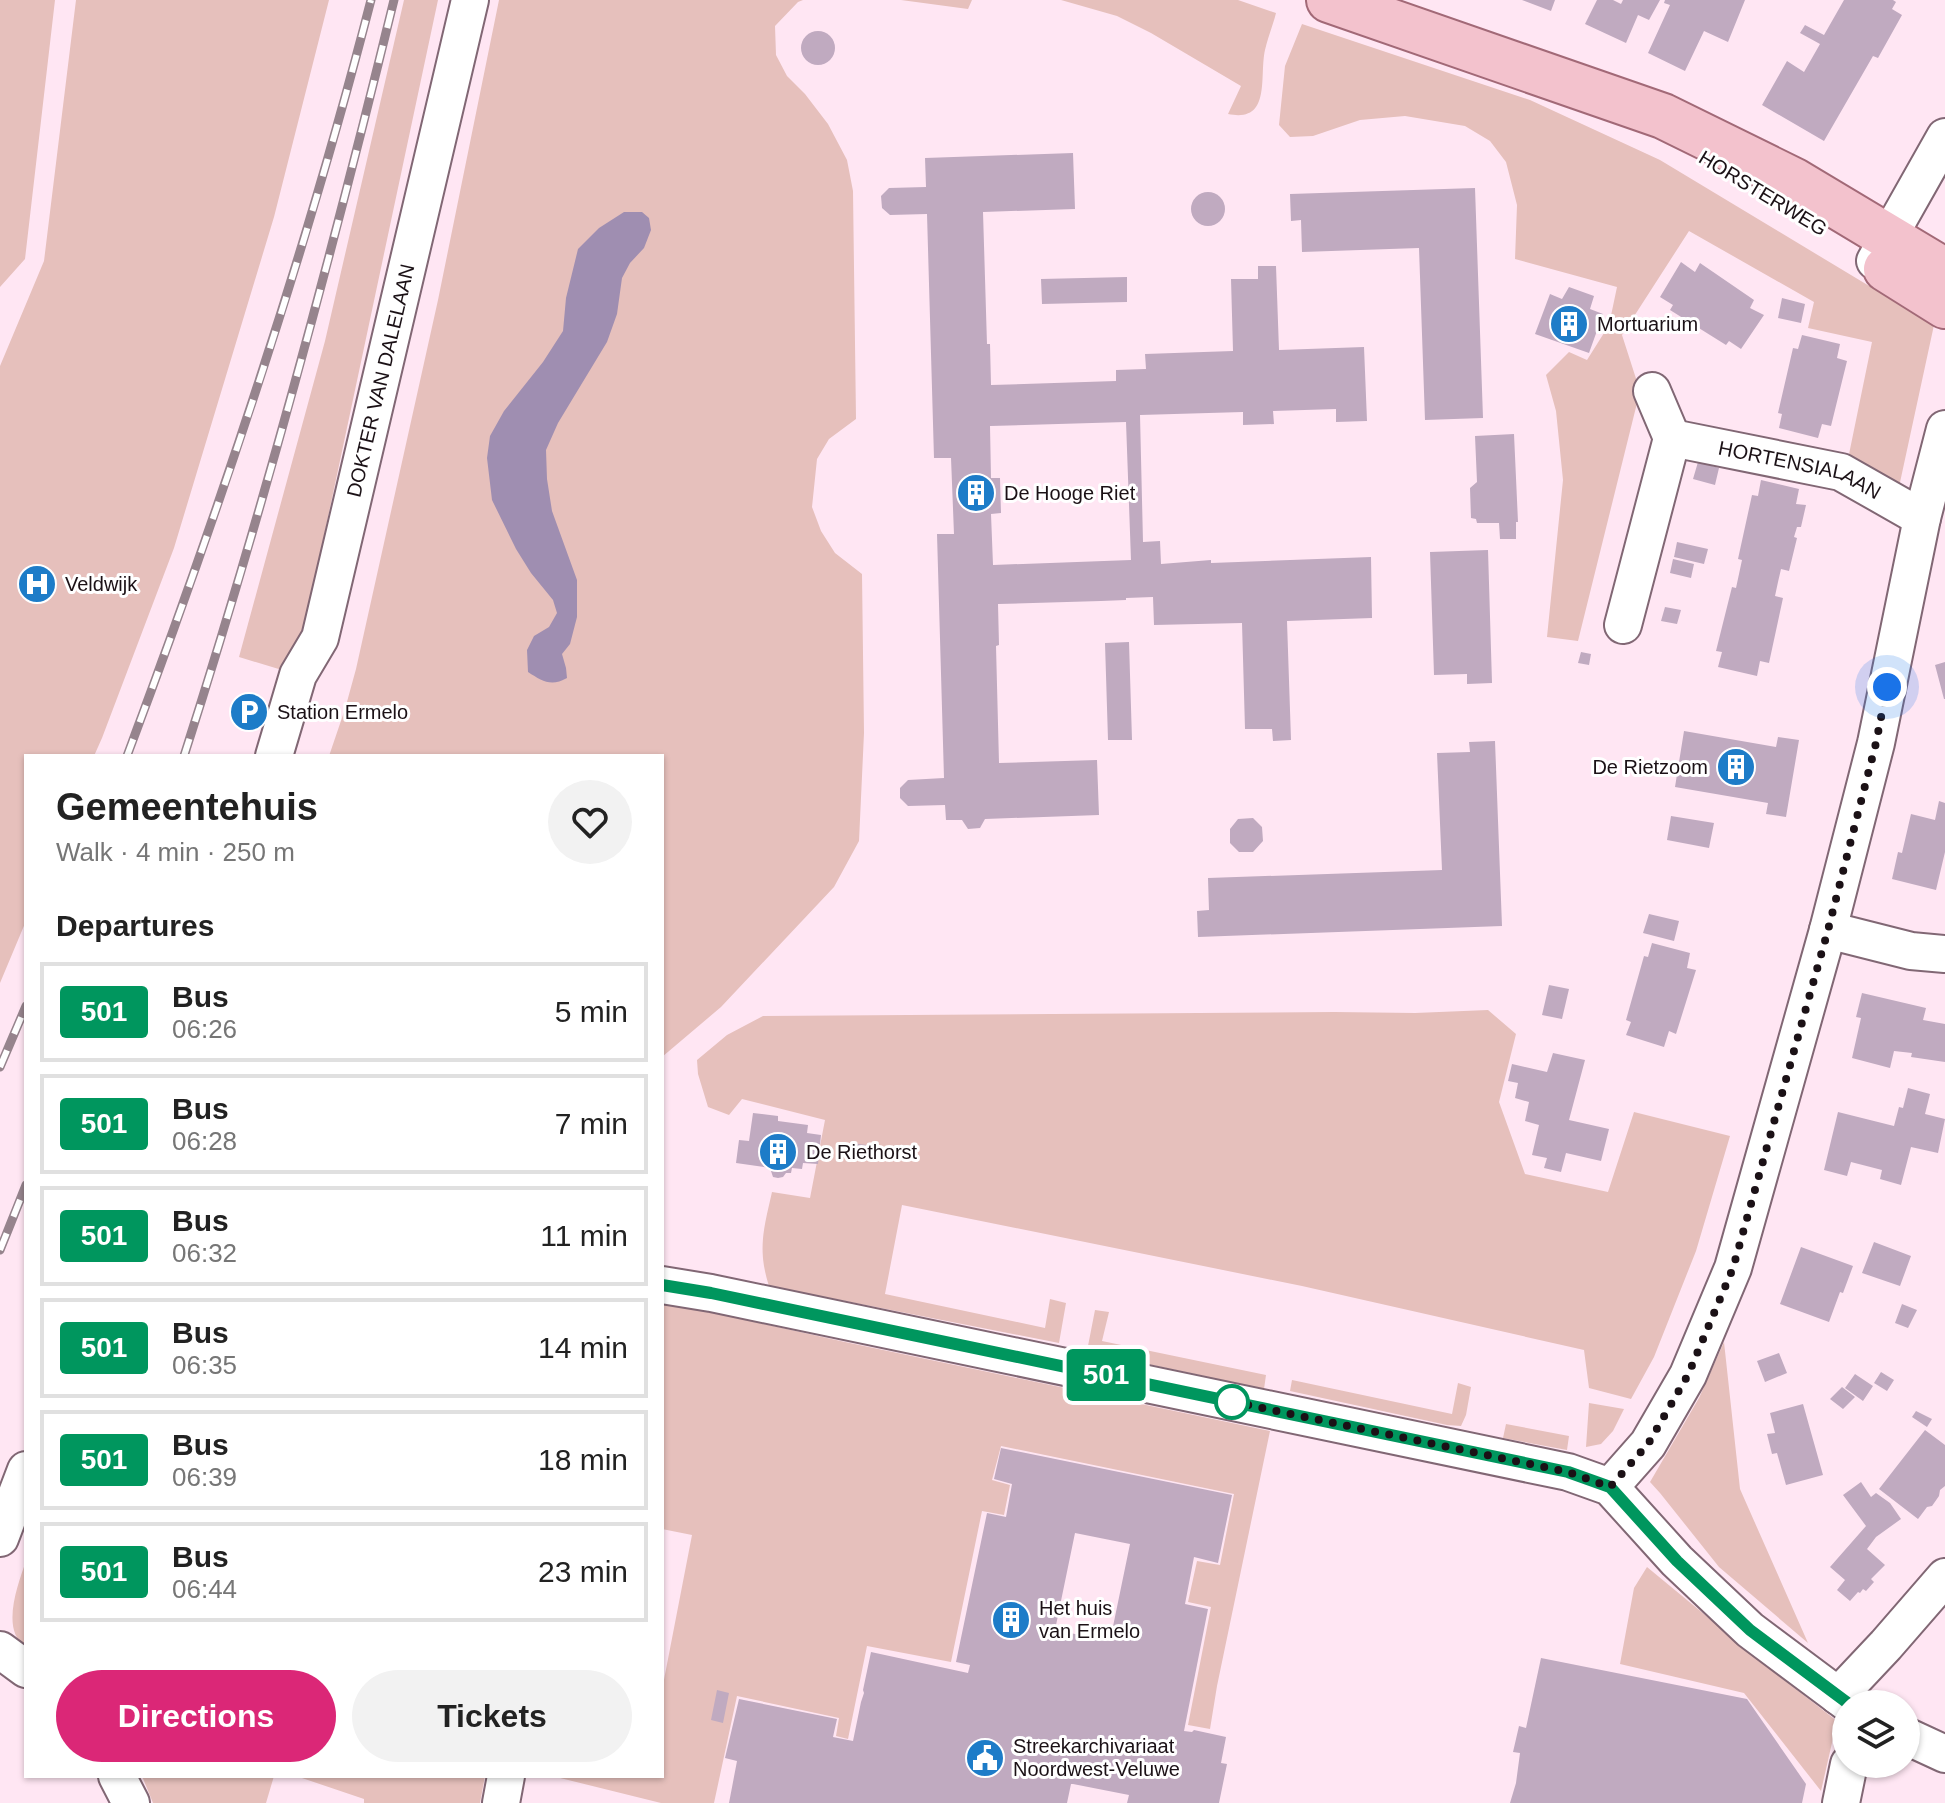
<!DOCTYPE html>
<meta charset="utf-8">
<style>
body{margin:0;font-family:Helvetica,sans-serif;background:#f2f2f2;color:#222;height:100vh;display:flex;flex-direction:column;font-size:30px;white-space:nowrap}
*{box-sizing:border-box;margin:0}
p{font-size:26px;color:#767676}
.icon{flex:none;width:44px;height:44px;fill:none;stroke:currentColor;stroke-width:2;stroke-linecap:round;stroke-linejoin:round}
.map{position:relative;flex:1;overflow:hidden}
.side{position:absolute;left:24px;top:754px;width:640px;height:1024px;display:flex;flex-direction:column;background:#fff;border-radius:0px;box-shadow:0 2px 6px #0004}
.side>*{flex:none}
.badge{padding:0 16px;border-radius:6px;font-size:28px;line-height:52px}
.fabs{position:absolute;left:1832px;top:1690px;display:grid;gap:16px}
.fabs a{display:grid;place-items:center;width:88px;height:88px;border-radius:50%;background:#fff;box-shadow:0 2px 6px #0004;font-size:40px}
.you{position:absolute;width:40px;height:40px;margin:-20px;border:6px solid #fff;border-radius:50%;background:#1a73e8;box-shadow:0 0 0 12px #1a73e833}
.map>.badge{position:absolute;translate:-50% -50%;box-shadow:0 0 0 4px #fff}
h2{padding:0 32px;font-size:30px;line-height:72px}
.round{display:grid;place-items:center;flex:none;width:84px;height:84px;border-radius:42px;background:#f2f2f2}
.head{display:flex;align-items:center;justify-content:space-between;height:136px;padding:0 32px}
h1{font-size:38px;font-weight:700;line-height:60px}
.action{display:flex;gap:16px;margin-top:auto;padding:16px 32px}
.action a{flex:1;height:92px;border-radius:48px;background:#db2777;color:#fff;font-size:32px;font-weight:700;line-height:92px;text-align:center}
.action a+a{background:#f2f2f2;color:#222}
ul{padding:0;list-style:none}
li{display:flex;align-items:center;gap:24px;height:100px;margin:0 16px 12px;padding:0 16px;border:4px solid #e0e0e0;border-radius:0px}
li div{flex:1}
li b{display:block;font-size:30px}
li em{font-style:normal}
li .badge{min-width:88px;font-weight:700;text-align:center}
.map>svg:first-child{display:block}
.green{fill:#e6c0bc}
.water{fill:#9f8eb1}
.building{fill:#c0aac0;fill-rule:evenodd}
.lines{fill:none;stroke-linecap:round;stroke-linejoin:round}
.minor-casing{stroke:#816774;stroke-width:40}
.major-casing{stroke:#a26977;stroke-width:48}
.minor{stroke:#fff;stroke-width:36}
.major{stroke:#f3c2cd;stroke-width:44}
.rail-casing{stroke:#96848d;stroke-width:9}
.rail{stroke:#fff;stroke-width:6;stroke-dasharray:18;stroke-linecap:butt}
.line-casing{stroke:#fff;stroke-width:18}
.line{stroke:#00965e;stroke-width:12}
.walk{stroke:#1b1116;stroke-width:8;stroke-dasharray:0 14.4}
.stop-dot{fill:#fff;stroke:#00965e;stroke-width:4}
.labels{text-anchor:middle;dominant-baseline:central;stroke-width:6;stroke-linejoin:round;paint-order:stroke}
.street-label{font-size:20px;fill:#1b1116;stroke:#fff}
.poi-label{font-size:20px;fill:#1b1116;stroke:#fff;text-anchor:start}
</style>
<div class="map">
<svg width="1945" height="1803" viewBox="0 0 1945 1803">
<rect width="100%" height="100%" fill="#ffe6f3"/>
<path class="green" d="M 0,0 L 55,0 L 25,259 L 0,287 Z
M 76,0 L 329,0 L 274,217 L 174,548 L 102,738 L 94,756 L 26,756 L 26,921 L 0,983 L 0,366 L 44,261 Z
M 404,0 L 438,0 L 301,644 L 282,670 L 239,657 L 325,341 Z
M 499,0 L 803,0 L 798,2 L 775,26 L 776,55 L 787,76 L 805,94 L 828,124 L 847,160 L 853,191 L 856,419 L 829,439 L 817,459 L 812,507 L 821,531 L 835,553 L 862,574 L 864,733 L 859,841 L 834,887 L 721,1007 L 662,1057 L 662,756 L 329,756 L 345,709 L 356,669 L 438,300 Z
M 901,0 L 972,0 L 968,9 Z
M 1061,0 L 1238,0 L 1276,13 C 1273,25 1268,37 1265,50 C 1259,77 1272,123 1228,114 L 1241,86 L 1151,33 L 1117,16 Z
M 1302,24 L 1530,100 L 1660,160 L 1934,325 L 1899,487 L 1847,464 L 1872,342 L 1808,328 L 1814,302 L 1689,231 L 1622,335 L 1640,391 L 1578,641 L 1547,637 L 1563,480 L 1556,411 L 1546,375 L 1569,352 L 1587,360 L 1609,325 L 1617,287 L 1515,259 L 1517,205 L 1506,162 L 1490,141 L 1465,126 L 1405,116 L 1360,120 L 1313,136 L 1290,137 L 1279,125 L 1285,66 Z
M 1488,1010 L 1516,1034 L 1499,1102 L 1525,1174 L 1608,1192 L 1634,1112 L 1730,1136 L 1696,1251 L 1654,1357 L 1631,1399 L 1589,1388 L 1584,1350 L 1302,1286 L 902,1205 L 885,1294 L 1045,1328 L 1050,1299 L 1066,1303 L 1059,1343 L 769,1286 C 757,1249 764,1228 772,1192 L 810,1198 L 825,1120 L 742,1099 L 729,1115 L 708,1107 L 698,1074 L 697,1060 L 727,1035 L 763,1016 L 1334,1012 L 1415,1013 Z
M 662,1303 L 674,1304 L 845,1342 L 1270,1431 L 1217,1686 L 1210,1729 L 1188,1725 L 1211,1607 L 1188,1602 L 1197,1561 L 1220,1565 L 1234,1494 L 1001,1446 L 992,1480 L 1010,1485 L 1004,1515 L 982,1511 L 951,1662 L 867,1646 L 848,1739 L 836,1736 L 839,1718 L 737,1696 L 714,1803 L 661,1803 L 552,1776 L 662,1776 L 662,1690 L 692,1535 L 662,1529 Z
M 1095,1310 L 1109,1312 L 1102,1341 L 1266,1375 L 1264,1389 L 1087,1351 Z
M 1724,1342 L 1740,1489 L 1808,1643 L 1719,1567 L 1660,1493 L 1650,1482 L 1699,1398 Z
M 1292,1380 L 1452,1414 L 1458,1383 L 1471,1387 L 1466,1415 L 1461,1426 L 1447,1425 L 1290,1391 Z
M 1589,1403 L 1624,1409 L 1613,1431 L 1601,1444 L 1586,1447 Z
M 1506,1424 L 1569,1436 L 1567,1450 L 1503,1438 Z
M 26,1561 L 26,1647 C 0,1631 18,1584 26,1561 Z
M 1647,1567 L 1779,1676 L 1837,1721 L 1821,1791 L 1744,1693 L 1620,1664 L 1634,1588 Z
M 142,1776 L 274,1776 L 266,1803 L 153,1803 Z
M 296,1776 L 485,1776 L 480,1803 L 364,1803 L 364,1799 Z"/>
<path class="water" d="M 624,212 L 642,212 L 649,218 L 651,230 L 644,248 L 630,263 L 622,278 L 617,314 L 607,342 L 558,423 L 546,450 L 547,479 L 552,511 L 577,580 L 577,617 L 570,644 L 562,654 L 566,668 L 567,678 C 551,687 542,681 528,672 L 527,650 L 534,636 L 549,627 L 557,613 L 553,600 L 531,573 L 516,549 L 492,500 L 487,458 L 490,436 L 504,411 L 543,362 L 563,331 L 566,298 L 578,249 L 599,228 Z"/>
<path class="building" d="M 1522,0 L 1555,0 L 1551,11 Z
M 1597,0 L 1613,0 L 1621,4 L 1623,0 L 1660,0 L 1649,20 L 1638,15 L 1626,43 L 1585,24 Z
M 1665,0 L 1745,0 L 1728,42 L 1704,31 L 1685,71 L 1648,53 L 1670,5 L 1664,3 Z
M 1844,0 L 1893,0 L 1896,2 L 1892,9 L 1902,15 L 1878,58 L 1873,56 L 1824,141 L 1762,105 L 1787,61 L 1804,72 L 1820,44 L 1800,33 L 1805,25 L 1824,35 Z
M801 48a17 17 0 1 1 34 0a17 17 0 1 1-34 0Z
M 1073,153 L 1075,209 L 983,212 L 987,344 L 990,344 L 991,385 L 1116,381 L 1116,370 L 1146,369 L 1145,354 L 1233,351 L 1231,279 L 1258,279 L 1258,266 L 1276,266 L 1279,350 L 1364,347 L 1367,421 L 1336,422 L 1336,409 L 1273,411 L 1274,424 L 1243,425 L 1243,412 L 1140,415 L 1143,542 L 1160,541 L 1161,564 L 1211,560 L 1211,563 L 1371,557 L 1372,618 L 1287,621 L 1291,740 L 1273,741 L 1272,729 L 1245,729 L 1242,623 L 1154,625 L 1153,597 L 1126,598 L 1126,600 L 1101,601 L 998,604 L 999,645 L 996,646 L 999,763 L 1097,760 L 1099,815 L 985,819 L 980,828 L 968,829 L 962,820 L 946,820 L 945,805 L 908,806 L 900,798 L 900,788 L 908,780 L 944,778 L 937,534 L 954,534 L 951,458 L 934,458 L 927,214 L 890,215 L 882,208 L 881,196 L 889,188 L 926,187 L 925,158 ZM 1126,422 L 1131,560 L 993,565 L 991,514 L 1001,513 L 1000,478 L 991,478 L 990,426 Z
M 1475,188 L 1483,418 L 1425,420 L 1419,248 L 1302,252 L 1301,220 L 1291,221 L 1290,194 Z
M1191 209a17 17 0 1 1 34 0a17 17 0 1 1-34 0Z
M 1681,262 L 1695,272 L 1700,263 L 1754,300 L 1750,308 L 1764,315 L 1741,349 L 1729,341 L 1726,345 L 1670,310 L 1673,305 L 1660,297 Z
M 1127,277 L 1127,302 L 1042,304 L 1041,279 Z
M 1569,287 L 1594,296 L 1590,309 L 1603,314 L 1589,353 L 1535,334 L 1550,294 L 1562,299 Z
M 1782,298 L 1805,304 L 1801,323 L 1778,318 Z
M 1802,335 L 1840,344 L 1837,358 L 1847,361 L 1831,426 L 1822,424 L 1818,438 L 1779,428 L 1782,414 L 1778,413 L 1793,348 L 1798,349 Z
M 1514,434 L 1518,522 L 1516,522 L 1516,539 L 1500,539 L 1499,523 L 1477,523 L 1476,519 L 1471,518 L 1470,488 L 1477,482 L 1475,436 Z
M 1698,462 L 1719,468 L 1715,485 L 1693,479 Z
M 1761,480 L 1799,489 L 1796,504 L 1806,505 L 1801,527 L 1797,527 L 1794,537 L 1797,538 L 1789,571 L 1781,569 L 1778,582 L 1775,596 L 1783,598 L 1769,663 L 1760,661 L 1757,676 L 1718,667 L 1722,652 L 1716,651 L 1732,587 L 1736,588 L 1742,560 L 1738,559 L 1752,495 L 1758,496 Z
M 1677,542 L 1708,549 L 1704,564 L 1674,557 Z
M 1488,550 L 1492,683 L 1467,684 L 1467,674 L 1434,675 L 1430,552 Z
M 1673,559 L 1694,564 L 1691,578 L 1670,573 Z
M 1665,607 L 1681,610 L 1677,624 L 1661,621 Z
M 1129,642 L 1132,740 L 1108,740 L 1105,643 Z
M 1581,652 L 1591,654 L 1589,665 L 1578,663 Z
M 1945,662 L 1945,699 L 1944,699 L 1935,665 Z
M 1684,731 L 1776,747 L 1778,737 L 1799,740 L 1786,817 L 1766,814 L 1768,803 L 1675,787 Z
M 1495,741 L 1502,926 L 1198,937 L 1197,911 L 1209,910 L 1208,878 L 1442,870 L 1437,753 L 1470,752 L 1469,742 Z
M 1939,801 L 1945,803 L 1945,852 L 1936,890 L 1892,879 L 1898,852 L 1902,853 L 1911,814 L 1935,820 Z
M 1671,816 L 1714,823 L 1709,848 L 1667,840 Z
M 1253,818 L 1262,827 L 1263,841 L 1253,852 L 1239,852 L 1230,843 L 1230,829 L 1238,819 Z
M 1649,914 L 1679,921 L 1674,941 L 1643,933 Z
M 1652,943 L 1690,953 L 1687,968 L 1696,970 L 1676,1034 L 1669,1031 L 1664,1047 L 1626,1035 L 1631,1022 L 1626,1020 L 1644,956 L 1648,957 Z
M 1549,985 L 1569,989 L 1562,1019 L 1542,1015 Z
M 1862,993 L 1926,1008 L 1923,1020 L 1945,1024 L 1945,1062 L 1911,1057 L 1912,1053 L 1894,1051 L 1890,1068 L 1852,1058 L 1861,1018 L 1856,1017 Z
M 1553,1053 L 1585,1060 L 1569,1120 L 1609,1129 L 1601,1161 L 1566,1153 L 1561,1172 L 1544,1168 L 1547,1158 L 1532,1155 L 1539,1125 L 1525,1121 L 1529,1102 L 1515,1098 L 1518,1083 L 1508,1081 L 1512,1064 L 1547,1072 Z
M 1908,1088 L 1930,1094 L 1925,1114 L 1945,1119 L 1938,1153 L 1911,1147 L 1901,1185 L 1880,1179 L 1882,1170 L 1851,1162 L 1847,1176 L 1824,1170 L 1838,1112 L 1894,1126 L 1899,1107 L 1903,1108 Z
M 753,1113 L 778,1116 L 778,1121 L 808,1125 L 807,1133 L 821,1135 L 818,1164 L 803,1163 L 802,1169 L 792,1168 L 791,1173 L 786,1173 L 783,1177 L 778,1178 L 773,1177 L 770,1168 L 736,1163 L 739,1140 L 749,1141 Z
M 850,1143 L 867,1145 L 865,1159 L 849,1156 Z
M 1874,1242 L 1911,1256 L 1900,1286 L 1862,1273 Z
M 1801,1247 L 1853,1266 L 1843,1293 L 1840,1292 L 1829,1322 L 1780,1304 Z
M 1902,1304 L 1917,1310 L 1908,1328 L 1895,1323 Z
M 1779,1353 L 1787,1373 L 1765,1382 L 1757,1361 Z
M 1881,1372 L 1894,1380 L 1887,1391 L 1874,1383 Z
M 1855,1374 L 1873,1386 L 1863,1401 L 1845,1388 Z
M 1842,1387 L 1855,1397 L 1843,1409 L 1830,1399 Z
M 1803,1404 L 1823,1475 L 1786,1485 L 1777,1453 L 1772,1454 L 1767,1434 L 1775,1433 L 1770,1413 Z
M 1916,1411 L 1932,1419 L 1927,1427 L 1912,1417 Z
M 1925,1430 L 1945,1445 L 1945,1486 L 1940,1490 L 1939,1496 L 1932,1506 L 1927,1507 L 1918,1519 L 1879,1489 Z
M 1001,1448 L 1232,1495 L 1218,1563 L 1194,1557 L 1185,1604 L 1208,1609 L 1184,1731 L 1192,1732 L 1194,1730 L 1226,1737 L 1221,1763 L 1227,1764 L 1219,1803 L 1127,1803 L 1129,1795 L 1073,1784 L 1071,1784 L 1067,1803 L 729,1803 L 737,1761 L 725,1758 L 739,1699 L 837,1719 L 833,1737 L 853,1741 L 861,1702 L 864,1693 L 863,1690 L 871,1652 L 968,1673 L 970,1665 L 956,1662 L 987,1513 L 1006,1517 L 1012,1484 L 994,1479 ZM 1075,1533 L 1130,1544 L 1110,1641 L 1055,1630 Z
M 1861,1482 L 1871,1497 L 1876,1493 L 1890,1503 L 1901,1519 L 1876,1537 L 1867,1549 L 1885,1565 L 1871,1579 L 1874,1582 L 1866,1591 L 1863,1589 L 1860,1593 L 1858,1592 L 1850,1601 L 1837,1590 L 1845,1580 L 1830,1567 L 1866,1526 L 1843,1495 Z
M 1541,1658 L 1747,1699 L 1806,1784 L 1802,1803 L 1510,1803 L 1516,1783 L 1520,1753 L 1513,1752 L 1519,1726 L 1526,1728 Z
M 717,1690 L 729,1693 L 723,1723 L 711,1720 Z"/>
<g class="lines">
<g class="minor-casing">
<g id="minor">
<path d="M 1875,261 L 1945,137"/>
<path id="s1" d="M 1672,438 L 1841,472 L 1922,518"/>
<path d="M 1623,625 L 1672,438 L 1652,391"/>
<path id="s2" d="M 274,756 L 298,675 L 320,638 L 470,0"/>
<path d="M 1828,930 L 1911,951 L 1945,954"/>
<path d="M 662,1285 L 711,1293 L 1568,1472 L 1610,1487 L 1677,1561 L 1750,1630 L 1849,1704"/>
<path d="M 1610,1487 L 1648,1444 L 1688,1375 L 1733,1268 L 1828,930 L 1876,743 L 1922,518 L 1945,429"/>
<path d="M 0,1538 L 26,1470"/>
<path d="M 0,1650 L 26,1669"/>
<path d="M 1838,1696 L 1886,1645 L 1945,1577"/>
<path d="M 1906,1736 L 1945,1754"/>
<path d="M 117,1776 L 131,1803"/>
<path d="M 501,1803 L 506,1776"/>
<path d="M 1841,1803 L 1849,1764"/>
</g>
</g>
<g class="major-casing">
<path id="major" d="M 1329,0 L 1663,116 L 1795,181 L 1945,271
M 1886,269 L 1945,306"/>
</g>
<use href="#minor" class="minor"/>
<use href="#major" class="major"/>
<g class="rail-casing">
<path id="rail" d="M 127,756 C 220,508 305,257 371,0
M 184,756 C 264,507 332,254 394,0
M 0,1067 L 26,1006
M 0,1250 L 26,1185"/>
</g>
<use href="#rail" class="rail"/>
</g>
<g class="lines">
<g class="line-casing">
<path id="line" d="M 662,1285 L 711,1293 L 1568,1472 L 1610,1487 L 1677,1561 L 1750,1630 L 1849,1704"/>
</g>
<use href="#line" class="line"/>
<path class="walk" d="M 1232,1402 L 1219,1399 L 1568,1472 L 1610,1487 L 1648,1444 L 1688,1375 L 1733,1268 L 1828,930 L 1876,743 L 1887,687"/>
</g>
<defs>
<g id="building-disc" transform="scale(2)"><circle r="9.5" fill="#1d7cc8" stroke="#fff"/><path d="M-4-6H4V6H1V3H-1V6H-4ZM-2.5-4.3h1.7v1.8h-1.7ZM.8-4.3h1.7v1.8H.8ZM-2.5-1h1.7V.8h-1.7ZM.8-1h1.7V.8H.8Z" fill="#fff"/></g>
<g id="hospital-disc" transform="scale(2)"><circle r="9.5" fill="#1d7cc8" stroke="#fff"/><path d="M-5-5h3v3.5h4V-5h3V5h-3V1.5h-4V5h-3Z" fill="#fff"/></g>
<g id="parking-disc" transform="scale(2)"><circle r="9.5" fill="#1d7cc8" stroke="#fff"/><path d="M-3.5-5.5H1a3.5 3.5 0 0 1 0 7H-1V5.5H-3.5ZM-1-3.4V-.6H.8a1.4 1.4 0 0 0 0-2.8Z" fill="#fff"/></g>
<g id="civic-disc" transform="scale(2)"><circle r="9.5" fill="#1d7cc8" stroke="#fff"/><path d="M-.6-6.5H3V-4.5H.6V-3L4-1V1h2V6H-6V1h2V-1L-.6-3ZM-1.2 2.5V6h2.4V2.5Z" fill="#fff"/></g>
</defs>
<g fill-rule="evenodd">
<use href="#building-disc" x="1569" y="324"/>
<use href="#building-disc" x="976" y="493"/>
<use href="#hospital-disc" x="37" y="584"/>
<use href="#parking-disc" x="249" y="712"/>
<use href="#building-disc" x="1736" y="767"/>
<use href="#building-disc" x="778" y="1152"/>
<use href="#building-disc" x="1011" y="1620"/>
<use href="#civic-disc" x="985" y="1758"/>
</g>
<circle class="stop-dot" cx="1232" cy="1402" r="16"/>
<g class="labels">
<g class="street-label">
<text transform="translate(1763 193) rotate(31)">HORSTERWEG</text>
<text stroke="none"><textPath href="#s2" startOffset="392">DOKTER VAN DALELAAN</textPath></text>
<text stroke="none"><textPath href="#s1" startOffset="132">HORTENSIALAAN</textPath></text>
</g>
<g class="poi-label">
<text x="1597" y="324">Mortuarium</text>
<text x="1004" y="493">De Hooge Riet</text>
<text x="65" y="584">Veldwijk</text>
<text x="277" y="712">Station Ermelo</text>
<text x="1708" y="767" text-anchor="end">De Rietzoom</text>
<text x="806" y="1152">De Riethorst</text>
<text x="1039" y="1608">Het huis<tspan x="1039" dy="23">van Ermelo</tspan></text>
<text x="1013" y="1746">Streekarchivariaat<tspan x="1013" dy="23">Noordwest-Veluwe</tspan></text>
</g>
</g>
</svg>
<div class="fabs">
<a><svg class="icon" aria-label="layers" viewBox="0 0 24 24"><path d="M12 4l9 5-9 5-9-5zM3 14l9 5 9-5"/></svg></a>
</div>
<div class="you" style="left:1887px;top:687px"></div>
<b class="badge" style="left:1106px;top:1375px;background:#00965e;color:#fff">501</b>
<section class="side">
<div class="head"><div><h1>Gemeentehuis</h1><p>Walk · 4 min · 250 m</p></div><a class="round"><svg class="icon" aria-label="heart" viewBox="0 0 24 24"><path d="M12 20l-8-8c-3-5 5-10 8-4 3-6 11-1 8 4z"/></svg></a></div>
<h2>Departures</h2>
<ul>
<li><span class="badge" style="background:#00965e;color:#fff">501</span><div><b>Bus</b><p>06:26</p></div><em>5 min</em></li>
<li><span class="badge" style="background:#00965e;color:#fff">501</span><div><b>Bus</b><p>06:28</p></div><em>7 min</em></li>
<li><span class="badge" style="background:#00965e;color:#fff">501</span><div><b>Bus</b><p>06:32</p></div><em>11 min</em></li>
<li><span class="badge" style="background:#00965e;color:#fff">501</span><div><b>Bus</b><p>06:35</p></div><em>14 min</em></li>
<li><span class="badge" style="background:#00965e;color:#fff">501</span><div><b>Bus</b><p>06:39</p></div><em>18 min</em></li>
<li><span class="badge" style="background:#00965e;color:#fff">501</span><div><b>Bus</b><p>06:44</p></div><em>23 min</em></li>
</ul>
<div class="action"><a>Directions</a><a>Tickets</a></div>
</section>
</div>
